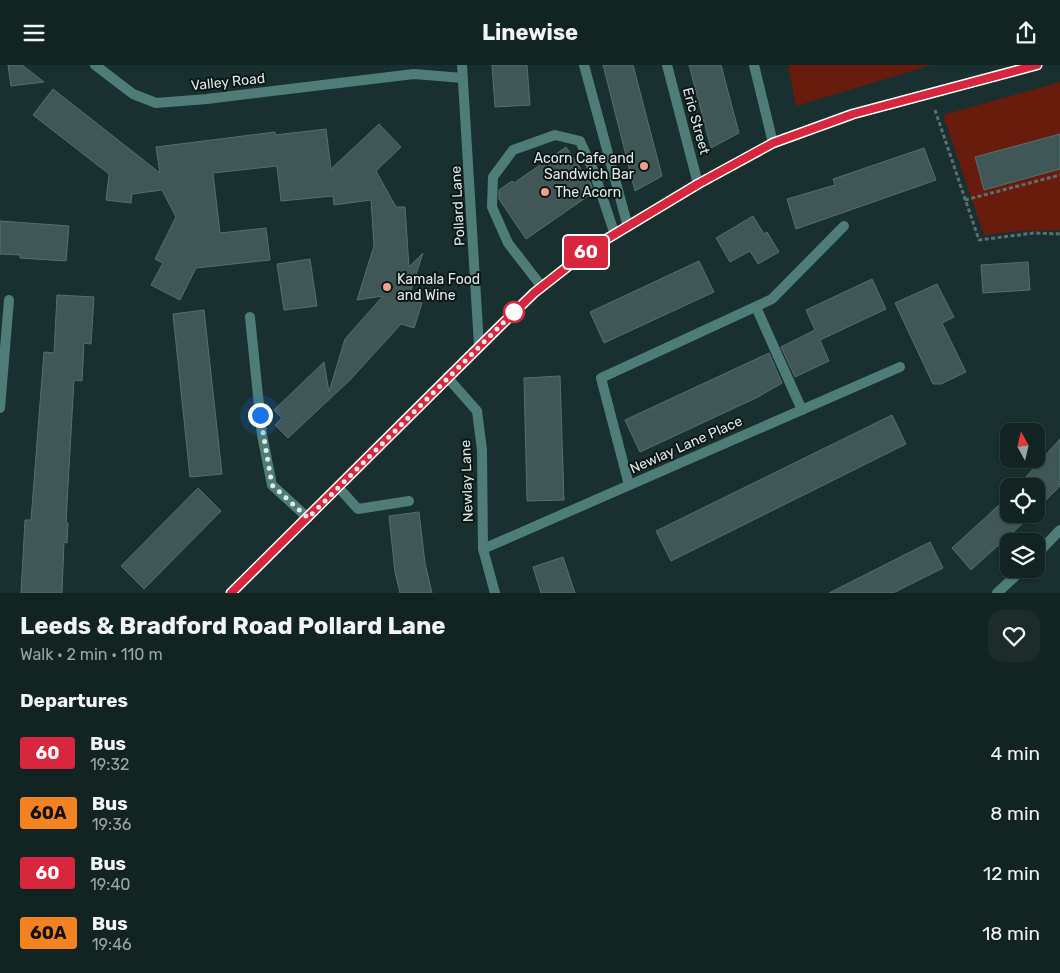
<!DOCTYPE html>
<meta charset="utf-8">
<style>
body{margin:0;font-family:Rubik,sans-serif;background:#1b2c2a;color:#f1f3f6;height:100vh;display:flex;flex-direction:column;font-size:19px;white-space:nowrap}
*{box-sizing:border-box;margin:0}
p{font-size:16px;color:#9ca4a5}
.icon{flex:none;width:28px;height:28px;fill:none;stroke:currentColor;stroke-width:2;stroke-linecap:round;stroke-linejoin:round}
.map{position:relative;height:528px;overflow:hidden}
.details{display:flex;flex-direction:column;background:#122422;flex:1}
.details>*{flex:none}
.badge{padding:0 10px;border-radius:4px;font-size:18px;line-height:32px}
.needle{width:32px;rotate:352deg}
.fabs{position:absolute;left:1000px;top:358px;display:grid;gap:10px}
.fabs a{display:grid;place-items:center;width:45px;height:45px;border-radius:10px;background:#122422;box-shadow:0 1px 4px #0004,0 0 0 1px #314140;font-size:25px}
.you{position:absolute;width:25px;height:25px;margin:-12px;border:4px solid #fff;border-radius:50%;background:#1a73e8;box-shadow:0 0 0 8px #1a73e833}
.map>.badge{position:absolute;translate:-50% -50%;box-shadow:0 0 0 2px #fff}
h2{padding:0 20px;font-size:19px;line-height:45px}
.round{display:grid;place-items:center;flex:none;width:52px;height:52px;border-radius:15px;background:#1b2c2a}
.summary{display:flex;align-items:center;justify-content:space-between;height:85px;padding:0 20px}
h1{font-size:24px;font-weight:700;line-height:38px}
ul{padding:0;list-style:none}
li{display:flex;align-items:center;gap:15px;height:60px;padding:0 20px}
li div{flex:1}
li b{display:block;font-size:19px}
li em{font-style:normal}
li .badge{min-width:55px;font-weight:700;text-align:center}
header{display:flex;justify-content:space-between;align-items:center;height:65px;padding:0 20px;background:#122422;font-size:22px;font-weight:700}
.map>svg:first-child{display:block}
.green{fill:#691c0e}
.building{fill:#3f5855;stroke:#55706c}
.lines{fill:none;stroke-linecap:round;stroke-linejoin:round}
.path{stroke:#5b706e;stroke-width:3;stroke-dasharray:4 2.5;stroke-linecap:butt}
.service{stroke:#4e7d77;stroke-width:10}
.minor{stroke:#4e7d77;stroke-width:10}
.secondary{stroke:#5caba2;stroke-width:10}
.line-casing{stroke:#fff;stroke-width:11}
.line{stroke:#d7263d;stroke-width:8}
.walk{stroke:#ddebe9;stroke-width:5;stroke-dasharray:0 9}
.poi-dot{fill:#f49d8b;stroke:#0c1615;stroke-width:2}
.stop-dot{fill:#fff;stroke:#d7263d;stroke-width:2.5}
.labels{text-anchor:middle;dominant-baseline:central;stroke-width:4;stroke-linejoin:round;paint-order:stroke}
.street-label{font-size:14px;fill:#ddebe9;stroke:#0c1615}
.poi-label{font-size:14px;fill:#ddebe9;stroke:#0c1615;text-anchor:start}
</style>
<header><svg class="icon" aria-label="menu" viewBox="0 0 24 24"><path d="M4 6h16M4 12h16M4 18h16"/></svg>Linewise<svg class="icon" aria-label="share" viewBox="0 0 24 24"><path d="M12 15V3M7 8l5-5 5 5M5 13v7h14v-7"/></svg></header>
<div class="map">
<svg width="1060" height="528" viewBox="0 0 1060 528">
<rect width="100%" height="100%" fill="#18302e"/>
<path class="green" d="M 788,0 L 932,0 L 796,41 Z
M 1060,17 L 1060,69 L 975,92 L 984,125 L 1060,104 L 1060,165 L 1018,166 L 984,170 L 943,50 Z"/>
<path class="building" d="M 8,0 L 22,0 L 44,17 L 11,21 Z
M 492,0 L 527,0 L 530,40 L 495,42 Z
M 603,0 L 633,0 L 662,111 L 635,126 Z
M 689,0 L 721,0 L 739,68 L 711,83 Z
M 53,24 L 160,108 L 156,82 L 275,67 L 275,70 L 326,64 L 331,104 L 379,59 L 401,82 L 376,106 L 396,142 L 405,142 L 409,202 L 423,188 L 408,234 L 422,238 L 414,263 L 401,259 L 350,315 L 288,373 L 275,360 L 282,353 L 274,345 L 324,297 L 329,327 L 345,274 L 383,231 L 357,235 L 374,181 L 371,135 L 334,140 L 333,131 L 281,136 L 277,101 L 213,108 L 220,168 L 266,163 L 270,195 L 196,203 L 180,235 L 151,220 L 163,198 L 155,194 L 176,152 L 162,125 L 132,129 L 131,138 L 106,135 L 109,109 L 33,50 Z
M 1060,69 L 1060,104 L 984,125 L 975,92 Z
M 566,82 L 590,117 L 594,127 L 526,174 L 499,134 L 499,125 L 512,116 L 514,118 Z
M 924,83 L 936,115 L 796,164 L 787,134 L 835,120 L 833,114 Z
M 753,151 L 764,169 L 767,167 L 779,187 L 758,199 L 750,186 L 730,197 L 716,173 Z
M 0,156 L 69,161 L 66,196 L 20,193 L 20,190 L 0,189 Z
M 310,194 L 317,241 L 284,245 L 277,199 Z
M 699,196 L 714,227 L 604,278 L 590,247 Z
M 1028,197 L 1030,225 L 983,228 L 981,200 Z
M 872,214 L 886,244 L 820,275 L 829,296 L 795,312 L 781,282 L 815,265 L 806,245 Z
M 937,219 L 954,252 L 942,258 L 966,307 L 941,319 L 933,319 L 895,238 Z
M 57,230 L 94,232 L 91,279 L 84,278 L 82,316 L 74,315 L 66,457 L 68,458 L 67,478 L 64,477 L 62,528 L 21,528 L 25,455 L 31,455 L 44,287 L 54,288 Z
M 204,245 L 222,409 L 190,412 L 173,249 Z
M 769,288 L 782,318 L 758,332 L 640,387 L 625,355 Z
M 560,311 L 564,435 L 527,436 L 524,313 Z
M 892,350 L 906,379 L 671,496 L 656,466 Z
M 1060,374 L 1060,421 L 1036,445 L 1036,421 L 1018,421 Z
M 198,423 L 221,446 L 144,524 L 121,501 Z
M 1009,431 L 1009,449 L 1033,449 L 971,505 L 952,483 Z
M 419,447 L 425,498 L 432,528 L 400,528 L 395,507 L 389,451 Z
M 930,477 L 943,503 L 893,528 L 829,528 Z
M 563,492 L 575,528 L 541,528 L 533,502 Z"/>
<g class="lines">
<path class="path" d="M 935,45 L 979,175 L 1034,168 L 1060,169
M 965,135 L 1060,110"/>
<path class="service" d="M 584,0 L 628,162
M 754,0 L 773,78
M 542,222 L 508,178 L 492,142 L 493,112 L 513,85 L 555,70 L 580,76 L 594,107 L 615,170
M 756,242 L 802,345
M 629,420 L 601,313 L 772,234 L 844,161
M 338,422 L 358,444 L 409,436"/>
<path class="minor" d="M 95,0 L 133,29 L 156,38 L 207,34 L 414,9 L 463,13
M 462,0 L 479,281
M 667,0 L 698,119
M 250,252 L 262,370 L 272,420 L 308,453
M 447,312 L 477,346 L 482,385 L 483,484 L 495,528
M 0,343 L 9,235
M 483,484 L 900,302
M 1036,490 L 1060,465
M 997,528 L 1023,504"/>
<path class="secondary" d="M 231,528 L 534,228 L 590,184 L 698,119 L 773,78 L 853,49 L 1037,0"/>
</g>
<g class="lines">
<g class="line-casing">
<path id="line" d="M 231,528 L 493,268 L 534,228 L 590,184 L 698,119 L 773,78 L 853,49 L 1037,0"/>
</g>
<use href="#line" class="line"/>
<path class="walk" d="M 260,350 L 272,420 L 308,453 L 520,241 L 514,247"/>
</g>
<g class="poi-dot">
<circle cx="644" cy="101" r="5"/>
<circle cx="545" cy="127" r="5"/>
<circle cx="387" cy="222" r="5"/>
</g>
<circle class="stop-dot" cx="514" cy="247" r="10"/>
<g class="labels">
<g class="street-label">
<text transform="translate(228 17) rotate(-6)">Valley Road</text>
<text transform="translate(696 56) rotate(75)">Eric Street</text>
<text transform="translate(458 141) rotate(-93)">Pollard Lane</text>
<text transform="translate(686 380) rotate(-24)">Newlay Lane Place</text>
<text transform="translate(467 416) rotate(-92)">Newlay Lane</text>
</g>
<g class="poi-label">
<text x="634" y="93" text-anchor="end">Acorn Cafe and<tspan x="634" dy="16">Sandwich Bar</tspan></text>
<text x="555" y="127">The Acorn</text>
<text x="397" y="214">Kamala Food<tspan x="397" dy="16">and Wine</tspan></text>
</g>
</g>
</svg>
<div class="fabs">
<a><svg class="needle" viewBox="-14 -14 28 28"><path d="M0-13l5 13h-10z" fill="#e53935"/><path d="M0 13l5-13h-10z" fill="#9ca4a5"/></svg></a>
<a><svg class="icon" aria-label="locate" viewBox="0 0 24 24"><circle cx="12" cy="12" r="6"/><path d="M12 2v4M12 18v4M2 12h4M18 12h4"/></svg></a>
<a><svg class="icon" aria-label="layers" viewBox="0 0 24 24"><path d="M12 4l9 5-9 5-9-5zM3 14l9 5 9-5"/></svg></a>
</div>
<div class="you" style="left:260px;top:350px"></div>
<b class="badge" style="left:586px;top:187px;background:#d7263d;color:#fff">60</b>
</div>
<section class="details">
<div class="summary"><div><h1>Leeds &amp; Bradford Road Pollard Lane</h1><p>Walk · 2 min · 110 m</p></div><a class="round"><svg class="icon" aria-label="heart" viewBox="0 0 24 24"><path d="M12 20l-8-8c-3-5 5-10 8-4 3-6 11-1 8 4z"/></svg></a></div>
<h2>Departures</h2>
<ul>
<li><span class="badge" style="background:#d7263d;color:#fff">60</span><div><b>Bus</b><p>19:32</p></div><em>4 min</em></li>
<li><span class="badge" style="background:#f58220;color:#111">60A</span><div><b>Bus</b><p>19:36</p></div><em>8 min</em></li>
<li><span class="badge" style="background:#d7263d;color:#fff">60</span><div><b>Bus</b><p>19:40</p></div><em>12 min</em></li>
<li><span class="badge" style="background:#f58220;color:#111">60A</span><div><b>Bus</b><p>19:46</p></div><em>18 min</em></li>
</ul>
</section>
